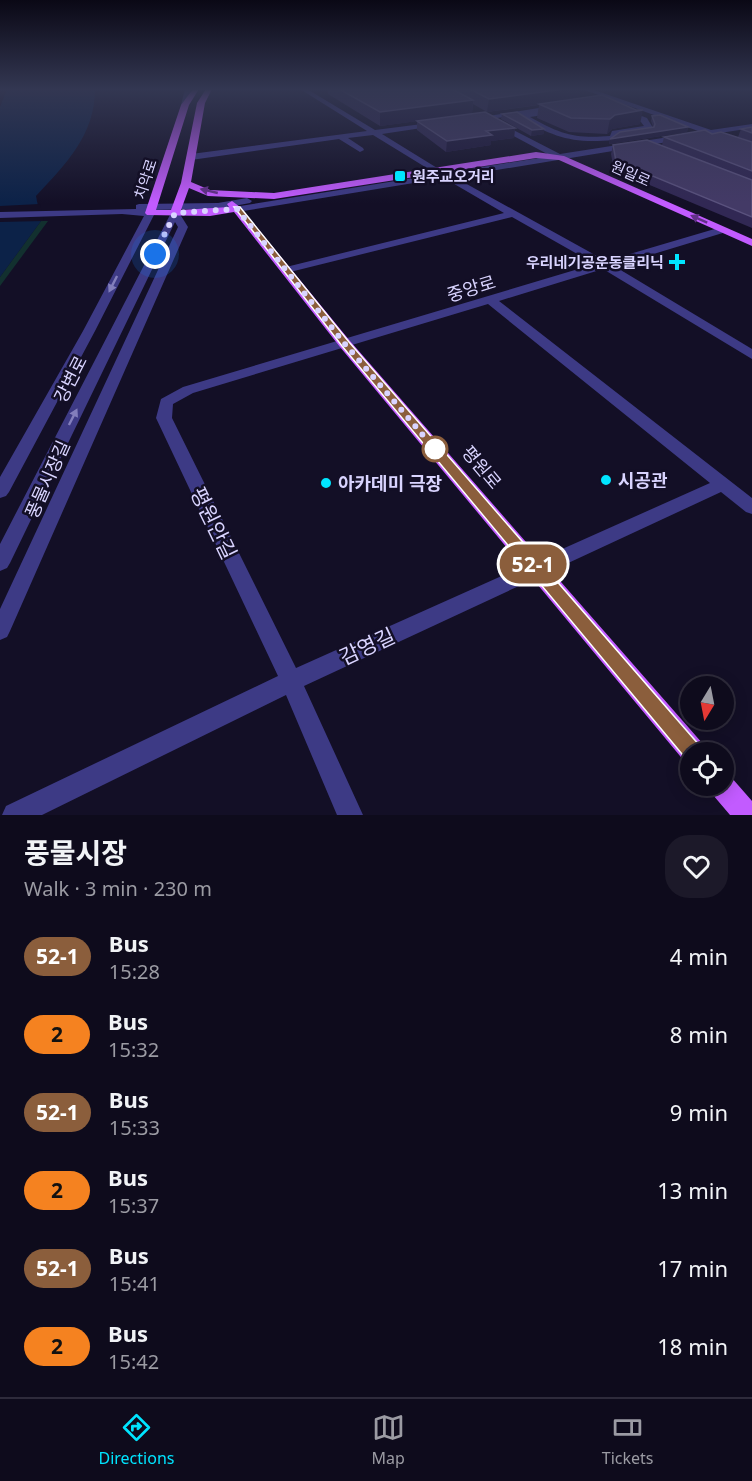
<!DOCTYPE html>
<meta charset="utf-8">
<style>
body{margin:0;font-family:"Noto Sans","Noto Sans KR",sans-serif;background:#1c1929;color:#f1f3f6;height:100vh;display:flex;flex-direction:column;font-size:22px;white-space:nowrap}
*{box-sizing:border-box;margin:0}
p{font-size:20px;color:#9b9ba3}
.icon{flex:none;width:33px;height:33px;fill:none;stroke:currentColor;stroke-width:2;stroke-linecap:round;stroke-linejoin:round}
.map{position:relative;height:815px;overflow:hidden}
.side{display:flex;flex-direction:column;background:#0e0b1c;flex:1}
.side>*{flex:none}
.badge{padding:0 12px;border-radius:20px;font-size:21px;line-height:39px}
.needle{width:39px;rotate:190deg}
.fabs{position:absolute;left:680px;top:676px;display:grid;gap:12px}
.fabs a{display:grid;place-items:center;width:54px;height:54px;border-radius:50%;background:#0e0b1c;box-shadow:0 3px 15px #0003,0 0 0 2px #2e2b3b;font-size:30px}
.you{position:absolute;width:30px;height:30px;margin:-15px;border:4px solid #fff;border-radius:50%;background:#1a73e8;box-shadow:0 0 0 9px #1a73e833}
.map>.badge{position:absolute;translate:-50% -50%;box-shadow:0 0 0 3px #fff}
.round{display:grid;place-items:center;flex:none;width:63px;height:63px;border-radius:24px;background:#1c1929}
.headline{display:flex;align-items:center;justify-content:space-between;height:102px;padding:0 24px}
h1{font-size:28px;font-weight:700;line-height:45px}
ul{padding:0;list-style:none}
li{display:flex;align-items:center;gap:18px;height:78px;padding:0 24px}
li div{flex:1}
li b{display:block;font-size:22px}
li em{font-style:normal}
li .badge{min-width:66px;font-weight:700;text-align:center}
.dock{display:flex;justify-content:space-around;align-items:center;height:84px;border-top:2px solid #2e2b3b;background:#0e0b1c;font-size:16px;color:#9b9ba3}
.dock a{display:grid;justify-items:center;gap:3px}
.dock .active{color:#00e5ff}
.map>svg:first-child{display:block}
.green{fill:#12302f}
.water{fill:#0c2248}
.pier{fill:#130f26}
.lines{fill:none;stroke-linecap:round;stroke-linejoin:round}
.minor{fill:#3d3a85;fill-rule:evenodd}
.major{fill:#c25bff;fill-rule:evenodd}
.wall{fill:#312854}
.shaded-wall{fill:#1d163a}
.building{fill:#433a66;stroke:#5a527e;stroke-width:1.5}
.oneway{fill:#623188}
.oneway2{fill:#837fbc}
.line{fill:#8b5e3c;stroke:#fff;stroke-width:1.5}
.walk{stroke:#d9d4ff;stroke-width:6;stroke-dasharray:0 10.8}
.poi-dot{fill:#00e5ff;stroke:#130f26;stroke-width:2}
.stop-dot{fill:#fff;stroke:#8b5e3c;stroke-width:3}
.labels{text-anchor:middle;dominant-baseline:central;stroke-width:5;stroke-linejoin:round;paint-order:stroke}
.far-street-label{font-size:15px;fill:#d9d4ff;stroke:#130f26}
.far-poi-label{font-size:15px;font-weight:bold;fill:#d9d4ff;stroke:#130f26;text-anchor:start}
.street-label{font-size:18px;fill:#d9d4ff;stroke:#130f26}
.poi-label{font-size:18px;font-weight:bold;fill:#d9d4ff;stroke:#130f26;text-anchor:start}
.near-street-label{font-size:21px;fill:#d9d4ff;stroke:#130f26}
</style>
<div class="map">
<svg width="752" height="815" viewBox="0 0 752 815">
<rect width="100%" height="100%" fill="#130f26"/>
<path class="green" d="M 41,221 L 48,221 L 0,286 L 0,277 Z"/>
<path class="water" d="M 7,89 L 95,89 C 95,135 66,164 36,196 L 41,221 L 0,277 L 0,107 Z"/>
<path class="pier" d="M 40,204 L 44,221 L 0,222 L 0,206 Z"/>
<g class="lines">
<path class="minor" d="M 185,89 L 191,89 L 189,105 L 185,107 L 181,105 Z
M 300,89 L 307,89 L 375,130 L 438,122 L 435,126 L 382,134 L 442,171 L 435,173 L 373,135 L 348,138 L 363,148 L 364,150 L 360,152 L 339,139 L 191,160 L 187,157 L 191,154 L 367,131 Z
M 582,89 L 591,89 L 711,130 L 752,124 L 752,128 L 720,133 L 752,144 L 752,149 L 710,135 L 454,177 L 606,261 L 718,228 L 726,228 L 726,232 L 614,266 L 752,349 L 752,359 L 603,269 L 499,301 L 752,498 L 752,514 L 746,512 L 721,492 L 304,686 L 363,815 L 337,815 L 286,695 L 42,815 L 2,815 L 6,806 L 278,676 L 156,418 L 161,399 L 183,387 L 595,264 L 512,217 L 286,273 L 280,270 L 282,268 L 504,213 L 444,178 L 237,212 L 232,209 L 234,207 L 551,156 L 495,126 L 498,122 L 560,154 L 701,132 ZM 488,304 L 710,483 L 296,668 L 172,418 L 173,404 L 193,393 Z
M 604,102 L 647,118 L 653,128 L 618,135 L 613,140 C 572,144 555,137 519,118 L 519,115 L 474,121 L 470,119 L 557,105 L 560,108 ZM 603,106 L 641,122 L 644,126 L 612,131 L 610,136 C 575,139 560,134 530,117 Z
M 247,198 L 252,201 L 250,203 L 218,209 L 147,210 L 155,213 L 95,331 L 9,492 L 6,496 L 0,498 L 0,477 L 83,331 L 144,216 L 122,214 L 0,218 L 0,212 L 136,209 L 136,205 L 139,204 L 218,203 Z
M 172,211 L 178,211 L 188,227 L 10,631 L 7,637 L 0,640 L 0,609 L 178,227 L 175,222 L 10,563 L 7,568 L 0,571 L 0,544 Z"/>
<path class="major" d="M 193,89 L 199,89 L 189,105 L 156,210 L 171,210 L 181,183 L 197,103 L 206,89 L 212,89 L 205,103 L 191,182 L 210,190 L 274,193 L 536,152 L 564,156 L 752,239 L 752,246 L 559,160 L 536,158 L 274,199 L 208,196 L 189,188 L 181,210 L 229,207 L 227,204 L 232,201 L 240,207 L 350,341 L 703,744 L 706,753 L 690,753 L 690,763 L 685,762 L 340,347 L 234,212 L 210,216 L 147,215 L 145,213 L 181,105 Z
M 723,774 L 731,777 L 752,801 L 752,815 L 730,815 L 713,795 L 710,786 L 723,786 Z"/>
</g>
<path class="wall" d="M 327,89 L 580,89 L 579,99 L 640,124 L 612,129 L 607,134 L 569,132 L 537,118 L 539,105 L 487,112 L 473,104 L 472,113 L 515,128 L 514,138 L 491,141 L 491,145 L 446,152 L 417,130 L 417,121 L 380,126 L 328,94 Z
M 502,114 L 544,129 L 544,134 L 531,136 L 501,119 Z
M 652,116 L 688,127 L 687,132 L 609,144 L 610,139 L 653,127 L 651,121 Z
M 752,127 L 752,142 L 738,137 L 741,129 Z
M 712,134 L 752,142 L 752,228 L 614,170 L 611,154 L 613,145 L 724,170 L 662,145 L 664,137 Z"/>
<path class="shaded-wall" d="M 564,89 L 580,89 L 579,99 L 487,112 L 489,99 Z
M 473,100 L 472,114 L 380,126 L 380,112 Z
M 643,110 L 640,124 L 612,129 L 607,134 L 610,119 L 615,115 Z
M 688,127 L 687,132 L 609,144 L 610,139 Z
M 515,128 L 514,138 L 491,141 L 491,145 L 446,152 L 447,141 L 486,131 Z
M 544,129 L 544,134 L 531,136 L 532,130 Z"/>
<path class="building" d="M 339,89 L 452,89 L 473,100 L 380,112 Z
M 470,89 L 564,89 L 489,99 Z
M 602,95 L 636,110 L 643,110 L 615,115 L 610,119 L 571,118 L 539,104 Z
M 485,112 L 515,128 L 486,131 L 492,135 L 447,141 L 417,121 Z
M 517,112 L 544,129 L 532,130 L 502,114 Z
M 660,115 L 688,127 L 610,139 L 620,132 L 654,127 L 655,124 L 652,116 Z
M 752,127 L 752,133 L 741,129 Z
M 705,130 L 712,134 L 721,132 L 752,142 L 752,171 L 664,137 Z
M 647,140 L 752,180 L 752,217 L 616,161 L 613,145 Z"/>
<defs><path id="oneway-solid" d="M-6-.8H1V-3.2L6.5 0L1 3.2V.8H-6Z" transform="scale(1.5)"/></defs>
<g class="oneway">
<use href="#oneway-solid" transform="translate(209 191) rotate(-167)"/>
<use href="#oneway-solid" transform="translate(699 219) rotate(-156)"/>
</g>
<g class="oneway2">
<use href="#oneway-solid" transform="translate(113 284) rotate(117)"/>
<use href="#oneway-solid" transform="translate(73 417) rotate(-63)"/>
</g>
<linearGradient id="sky" x2="0" y2="1"><stop stop-color="#0a0815"/><stop offset="0.44" stop-color="#333752"/><stop offset="1" stop-color="#333752" stop-opacity="0"/></linearGradient>
<rect width="752" height="203" fill="url(#sky)"/>
<path class="line" d="M 234,207 L 240,207 L 349,342 L 700,746 L 703,753 L 700,760 L 694,762 L 687,760 L 342,346 Z"/>
<g class="lines">
<path class="walk" d="M 155,254 L 175,213 L 237,209 L 345,344 L 440,455 L 435,449"/>
</g>
<g class="poi-dot">
<rect x="394" y="170" width="12" height="12" rx="3"/>
<path d="M674 253h6v6h6v6h-6v6h-6v-6h-6v-6h6z"/>
<circle cx="606" cy="480" r="6"/>
<circle cx="326" cy="483" r="6"/>
</g>
<circle class="stop-dot" cx="435" cy="449" r="12"/>
<g class="labels">
<g class="far-street-label">
<text transform="translate(631 173) rotate(24)">원일로</text>
<text transform="translate(145 179) rotate(-72)">치악로</text>
</g>
<g class="far-poi-label">
<text x="412" y="176">원주교오거리</text>
<text x="664" y="262" text-anchor="end">우리네기공운동클리닉</text>
</g>
<g class="street-label">
<text transform="translate(471 288) rotate(-17)">중앙로</text>
<text transform="translate(70 379) rotate(-63)">강변로</text>
<text transform="translate(482 467) rotate(50)">평원로</text>
<text transform="translate(47 479) rotate(-66)">풍물시장길</text>
</g>
<g class="poi-label">
<text x="618" y="480">시공관</text>
<text x="338" y="483">아카데미 극장</text>
</g>
<g class="near-street-label">
<text transform="translate(214 523) rotate(64)">평원안길</text>
<text transform="translate(367 646) rotate(-25)">감영길</text>
</g>
</g>
</svg>
<div class="fabs">
<a><svg class="needle" viewBox="-14 -14 28 28"><path d="M0-13l5 13h-10z" fill="#e53935"/><path d="M0 13l5-13h-10z" fill="#9b9ba3"/></svg></a>
<a><svg class="icon" aria-label="locate" viewBox="0 0 24 24"><circle cx="12" cy="12" r="6"/><path d="M12 2v4M12 18v4M2 12h4M18 12h4"/></svg></a>
</div>
<div class="you" style="left:155px;top:254px"></div>
<b class="badge" style="left:533px;top:564px;background:#8b5e3c;color:#fff">52-1</b>
</div>
<section class="side">
<div class="headline"><div><h1>풍물시장</h1><p>Walk · 3 min · 230 m</p></div><a class="round"><svg class="icon" aria-label="heart" viewBox="0 0 24 24"><path d="M12 20l-8-8c-3-5 5-10 8-4 3-6 11-1 8 4z"/></svg></a></div>
<ul>
<li><span class="badge" style="background:#8b5e3c;color:#fff">52-1</span><div><b>Bus</b><p>15:28</p></div><em>4 min</em></li>
<li><span class="badge" style="background:#f58220;color:#111">2</span><div><b>Bus</b><p>15:32</p></div><em>8 min</em></li>
<li><span class="badge" style="background:#8b5e3c;color:#fff">52-1</span><div><b>Bus</b><p>15:33</p></div><em>9 min</em></li>
<li><span class="badge" style="background:#f58220;color:#111">2</span><div><b>Bus</b><p>15:37</p></div><em>13 min</em></li>
<li><span class="badge" style="background:#8b5e3c;color:#fff">52-1</span><div><b>Bus</b><p>15:41</p></div><em>17 min</em></li>
<li><span class="badge" style="background:#f58220;color:#111">2</span><div><b>Bus</b><p>15:42</p></div><em>18 min</em></li>
</ul>
</section>
<nav class="dock">
<a class="active"><svg class="icon" aria-label="directions" viewBox="0 0 24 24"><path d="M12 3l9 9-9 9-9-9zM9 14v-3h6M13 9l2 2-2 2"/></svg>Directions</a>
<a><svg class="icon" aria-label="map" viewBox="0 0 24 24"><path d="M3 6l6-2 6 2 6-2v14l-6 2-6-2-6 2zM9 4v14M15 6v14"/></svg>Map</a>
<a><svg class="icon" aria-label="tickets" viewBox="0 0 24 24"><path d="M3 7h18v10H3zM15 7v10"/></svg>Tickets</a>
</nav>
